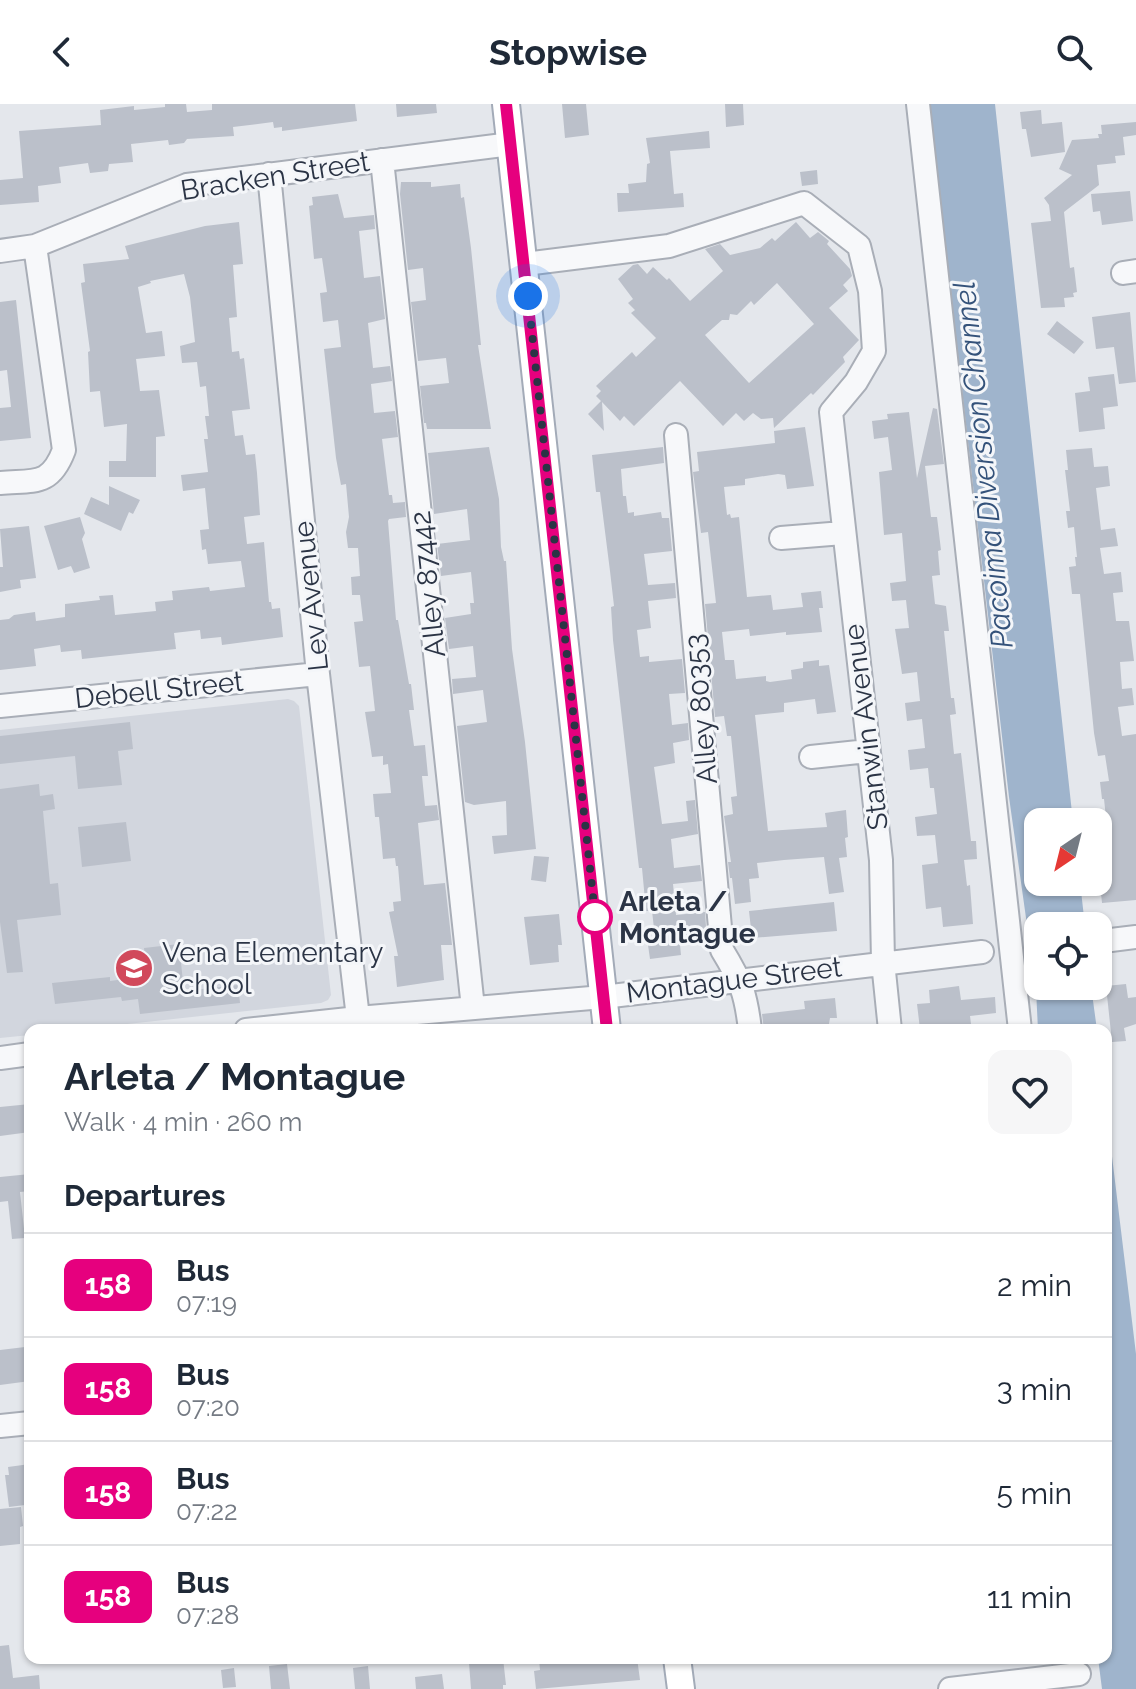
<!DOCTYPE html>
<meta charset="utf-8">
<style>
body{margin:0;font-family:Raleway,sans-serif;background:#f6f6f7;color:#1f2937;height:100vh;display:flex;flex-direction:column;font-size:30px;white-space:nowrap}
*{box-sizing:border-box;margin:0}
p{font-size:26px;color:#747a83}
.icon{flex:none;width:44px;height:44px;fill:none;stroke:currentColor;stroke-width:2;stroke-linecap:round;stroke-linejoin:round}
.map{position:relative;flex:1;overflow:hidden}
.drawer{position:absolute;left:24px;top:920px;width:1088px;height:640px;display:flex;flex-direction:column;background:#fff;border-radius:16px;box-shadow:0 2px 6px #0004}
.drawer>*{flex:none}
.badge{padding:0 16px;border-radius:12px;font-size:28px;line-height:52px}
.needle{width:52px;rotate:215deg}
.controls{position:absolute;left:1024px;top:704px;display:grid;gap:16px}
.controls a{display:grid;place-items:center;width:88px;height:88px;border-radius:16px;background:#fff;box-shadow:0 2px 6px #0004;font-size:40px}
.you{position:absolute;width:40px;height:40px;margin:-20px;border:6px solid #fff;border-radius:50%;background:#1a73e8;box-shadow:0 0 0 12px #1a73e833}
.map>.badge{position:absolute;translate:-50% -50%;box-shadow:0 0 0 4px #fff}
h2{padding:0 40px;font-size:30px;line-height:72px}
.round{display:grid;place-items:center;flex:none;width:84px;height:84px;border-radius:16px;background:#f6f6f7}
.head{display:flex;align-items:center;justify-content:space-between;height:136px;padding:0 40px}
h1{font-size:38px;font-weight:700;line-height:60px}
ul{padding:0;list-style:none}
li{display:flex;align-items:center;gap:24px;height:104px;padding:0 40px;border-top:2px solid #e0e1e3}
li div{flex:1}
li b{display:block;font-size:30px}
li em{font-style:normal}
li .badge{min-width:88px;font-weight:700;text-align:center}
header{display:flex;justify-content:space-between;align-items:center;height:104px;padding:0 40px;background:#fff;font-size:36px;font-weight:700}
.map>svg:first-child{display:block}
.built{fill:#d2d6de}
.water{fill:#9fb4cc}
.building{fill:#bbc0ca;fill-rule:evenodd}
.lines{fill:none;stroke-linecap:round;stroke-linejoin:round}
.minor-casing{stroke:#a9aeb7;stroke-width:26}
.major-casing{stroke:#a3abb8;stroke-width:30}
.minor{stroke:#f7f8fa;stroke-width:22}
.major{stroke:#fff;stroke-width:26}
.line-casing{stroke:#fff;stroke-width:18}
.line{stroke:#e6007e;stroke-width:12}
.walk{stroke:#2b3445;stroke-width:8;stroke-dasharray:0 14.4}
.stop-dot{fill:#fff;stroke:#e6007e;stroke-width:4}
.labels{text-anchor:middle;dominant-baseline:central;stroke-width:6;stroke-linejoin:round;paint-order:stroke}
.street-label{font-size:28px;fill:#2b3445;stroke:#f4f6f9}
.stop-label{font-size:28px;font-weight:bold;fill:#2b3445;stroke:#f4f6f9;text-anchor:start}
.poi-label{font-size:28px;fill:#2b3445;stroke:#f4f6f9;text-anchor:start}
.water-label{font-size:30px;font-style:italic;fill:#34527a;stroke:#f4f6f9}
</style>
<header><svg class="icon" aria-label="back" viewBox="0 0 24 24"><path d="M15 5l-7 7 7 7"/></svg>Stopwise<svg class="icon" aria-label="search" viewBox="0 0 24 24"><circle cx="10" cy="10" r="6"/><path d="M15 15l6 6"/></svg></header>
<div class="map">
<svg width="1136" height="1585" viewBox="0 0 1136 1585">
<rect width="100%" height="100%" fill="#e4e7ec"/>
<path class="built" d="M 288,595 L 294,597 L 299,602 L 331,891 L 328,896 L 321,899 L 72,926 L 30,926 L 30,931 L 0,934 L 0,626 Z"/>
<path class="water" d="M 929,0 L 995,0 L 1073,718 L 1038,718 L 1038,778 L 1080,778 L 1085,822 L 1038,822 L 1038,882 L 1091,882 L 1097,926 L 1038,926 L 1036,885 L 1009,693 Z
M 1106,1003 L 1136,1250 L 1136,1585 L 1102,1585 L 1098,1554 L 1106,1554 Z"/>
<path class="building" d="M 165,0 L 186,0 L 187,8 L 212,6 L 212,0 L 355,0 L 357,17 L 282,27 L 282,23 L 274,24 L 273,18 L 233,23 L 234,32 L 187,35 L 184,39 L 169,41 L 168,36 L 131,40 L 133,58 L 109,60 L 108,67 L 90,69 L 88,59 L 59,63 L 61,79 L 38,82 L 39,98 L 0,101 L 0,76 L 23,74 L 19,27 L 101,21 L 100,6 L 134,2 L 134,6 L 165,3 Z
M 396,0 L 436,0 L 437,9 L 397,13 Z
M 562,0 L 586,0 L 589,31 L 565,34 Z
M 725,0 L 743,0 L 744,21 L 726,23 Z
M 1041,6 L 1042,20 L 1062,18 L 1065,48 L 1031,53 L 1026,25 L 1022,25 L 1020,8 Z
M 1136,18 L 1136,31 L 1123,33 L 1125,51 L 1115,52 L 1116,59 L 1097,61 L 1099,81 L 1064,108 L 1070,164 L 1074,163 L 1077,188 L 1073,189 L 1074,193 L 1064,194 L 1065,203 L 1041,204 L 1031,119 L 1051,117 L 1049,101 L 1044,94 L 1072,71 L 1059,65 L 1072,36 L 1099,34 L 1098,30 L 1102,30 L 1101,21 Z
M 709,27 L 710,44 L 670,47 L 674,90 L 683,89 L 684,103 L 618,108 L 617,89 L 629,89 L 628,80 L 646,78 L 647,60 L 650,59 L 646,34 Z
M 817,66 L 818,80 L 802,82 L 800,68 Z
M 401,78 L 431,78 L 431,83 L 460,80 L 461,94 L 464,93 L 471,144 L 481,241 L 478,241 L 491,325 L 427,325 L 426,319 L 424,319 L 420,282 L 449,279 L 446,254 L 418,257 L 411,198 L 426,196 L 423,164 L 408,166 L 400,90 Z
M 1130,87 L 1133,117 L 1102,121 L 1100,107 L 1093,108 L 1091,90 Z
M 338,90 L 344,114 L 374,111 L 375,125 L 359,127 L 364,174 L 380,172 L 385,215 L 368,219 L 373,264 L 390,262 L 392,277 L 371,280 L 374,309 L 395,307 L 398,333 L 382,335 L 389,391 L 392,391 L 393,399 L 405,398 L 406,413 L 389,415 L 388,417 L 396,516 L 398,516 L 409,580 L 411,580 L 414,606 L 409,606 L 414,642 L 425,641 L 428,672 L 422,672 L 425,702 L 437,701 L 439,716 L 418,719 L 424,781 L 445,779 L 452,841 L 441,841 L 444,876 L 397,883 L 394,852 L 398,852 L 389,808 L 394,807 L 393,798 L 401,797 L 398,762 L 396,762 L 395,754 L 383,755 L 379,713 L 375,713 L 373,690 L 391,689 L 388,660 L 383,661 L 383,652 L 372,653 L 368,627 L 365,608 L 375,607 L 370,562 L 359,563 L 354,518 L 363,517 L 360,491 L 352,491 L 351,473 L 360,472 L 358,444 L 348,444 L 346,428 L 349,413 L 346,380 L 341,381 L 336,354 L 324,245 L 341,243 L 338,216 L 323,218 L 320,189 L 327,188 L 322,154 L 314,155 L 309,102 L 313,101 L 312,93 Z
M 239,118 L 243,160 L 233,161 L 237,213 L 229,214 L 232,248 L 239,247 L 240,255 L 244,254 L 250,305 L 232,307 L 235,332 L 243,331 L 246,351 L 255,350 L 257,369 L 260,411 L 244,413 L 247,440 L 264,438 L 269,498 L 271,498 L 272,505 L 280,504 L 283,533 L 222,541 L 221,533 L 201,535 L 200,526 L 174,529 L 176,545 L 82,555 L 81,546 L 61,548 L 60,541 L 34,545 L 36,562 L 0,566 L 0,516 L 9,515 L 14,511 L 35,508 L 36,517 L 65,513 L 65,500 L 100,496 L 99,492 L 113,491 L 115,511 L 156,507 L 155,498 L 173,496 L 172,487 L 209,483 L 210,487 L 245,483 L 241,457 L 208,460 L 206,445 L 202,446 L 200,426 L 209,425 L 205,384 L 183,387 L 181,371 L 208,368 L 204,335 L 208,335 L 205,312 L 209,312 L 206,282 L 200,283 L 197,258 L 182,259 L 180,242 L 195,238 L 190,193 L 184,170 L 150,177 L 151,179 L 138,183 L 146,229 L 162,227 L 165,252 L 136,255 L 140,287 L 159,286 L 165,332 L 156,333 L 156,373 L 109,373 L 109,357 L 126,357 L 127,320 L 104,323 L 100,287 L 90,288 L 88,248 L 90,247 L 81,179 L 85,178 L 83,160 L 129,155 L 125,142 L 205,122 Z
M 796,118 L 810,134 L 818,128 L 829,137 L 827,140 L 850,165 L 852,172 L 843,181 L 848,187 L 829,204 L 859,236 L 843,253 L 845,258 L 813,291 L 811,289 L 774,324 L 773,314 L 761,315 L 753,309 L 744,317 L 736,309 L 723,322 L 680,277 L 634,322 L 624,312 L 620,317 L 602,298 L 604,327 L 588,310 L 601,297 L 596,292 L 601,287 L 596,282 L 632,248 L 636,253 L 656,234 L 631,209 L 635,206 L 628,199 L 633,195 L 618,175 L 633,161 L 638,160 L 647,170 L 653,163 L 667,176 L 669,174 L 690,197 L 723,167 L 705,145 L 720,140 L 730,151 L 760,144 L 772,134 L 775,137 ZM 777,179 L 814,220 L 749,279 L 705,231 L 722,216 L 729,216 L 730,210 L 737,211 L 751,197 L 754,201 Z
M 16,196 L 31,334 L 0,337 L 0,304 L 11,303 L 7,266 L 0,267 L 0,198 Z
M 1130,208 L 1136,278 L 1119,280 L 1114,243 L 1096,245 L 1092,213 Z
M 1057,217 L 1084,238 L 1074,250 L 1047,230 Z
M 1114,270 L 1118,302 L 1103,304 L 1105,325 L 1079,328 L 1075,289 L 1090,287 L 1088,273 Z
M 933,304 L 937,305 L 944,360 L 925,362 L 931,413 L 937,413 L 941,446 L 938,447 L 940,471 L 932,472 L 935,500 L 946,502 L 949,527 L 944,527 L 951,594 L 954,594 L 956,610 L 950,611 L 954,650 L 961,649 L 971,737 L 976,737 L 977,755 L 964,756 L 967,782 L 970,781 L 973,820 L 943,823 L 941,803 L 926,805 L 922,761 L 938,759 L 935,731 L 917,732 L 915,713 L 937,710 L 934,684 L 930,684 L 928,664 L 910,666 L 908,646 L 925,644 L 922,615 L 907,617 L 905,599 L 920,597 L 917,568 L 902,570 L 895,525 L 909,524 L 906,496 L 892,497 L 890,479 L 906,477 L 902,429 L 884,431 L 879,368 L 892,366 L 888,333 L 874,335 L 872,317 L 888,315 L 887,310 L 909,308 L 917,374 Z
M 805,323 L 814,382 L 787,385 L 785,371 L 778,370 L 745,375 L 745,381 L 724,383 L 727,411 L 730,410 L 731,414 L 739,413 L 747,493 L 771,491 L 773,506 L 803,503 L 801,489 L 821,487 L 823,504 L 819,504 L 822,528 L 786,531 L 786,528 L 750,532 L 749,525 L 722,528 L 725,556 L 734,556 L 736,575 L 766,572 L 766,577 L 770,578 L 792,575 L 791,566 L 803,564 L 803,558 L 819,556 L 819,562 L 829,561 L 836,608 L 817,610 L 815,595 L 784,599 L 784,608 L 755,611 L 768,727 L 827,723 L 825,709 L 846,706 L 848,733 L 845,734 L 847,753 L 839,754 L 844,788 L 829,790 L 824,753 L 784,756 L 757,759 L 759,774 L 749,775 L 751,798 L 735,800 L 732,774 L 730,774 L 728,758 L 731,758 L 724,712 L 733,710 L 731,693 L 737,692 L 731,632 L 727,632 L 724,612 L 715,613 L 705,500 L 716,499 L 708,428 L 701,429 L 693,368 L 699,367 L 697,348 L 775,339 L 774,327 Z
M 489,343 L 499,395 L 501,443 L 504,457 L 506,457 L 512,545 L 525,638 L 536,745 L 494,750 L 492,732 L 507,731 L 506,697 L 474,701 L 465,698 L 457,622 L 487,618 L 483,586 L 453,590 L 452,575 L 476,573 L 473,542 L 449,545 L 445,514 L 471,510 L 470,499 L 474,499 L 471,468 L 441,472 L 437,440 L 470,436 L 467,405 L 434,410 L 428,349 Z
M 663,343 L 664,359 L 621,365 L 623,392 L 626,392 L 628,409 L 634,408 L 634,412 L 661,408 L 662,414 L 669,414 L 672,447 L 644,450 L 648,481 L 675,479 L 676,494 L 648,497 L 651,524 L 637,526 L 640,553 L 649,552 L 649,558 L 682,555 L 685,589 L 669,590 L 672,621 L 688,619 L 689,636 L 673,639 L 675,659 L 654,663 L 662,720 L 688,717 L 686,697 L 695,696 L 698,730 L 671,735 L 674,764 L 700,761 L 702,777 L 673,780 L 676,811 L 705,808 L 707,837 L 680,841 L 681,851 L 650,855 L 647,834 L 655,833 L 652,807 L 646,807 L 642,764 L 639,764 L 613,536 L 611,503 L 614,502 L 610,467 L 600,388 L 596,388 L 592,351 Z
M 1092,344 L 1094,363 L 1108,362 L 1110,382 L 1096,384 L 1101,426 L 1115,424 L 1118,442 L 1100,444 L 1104,470 L 1121,468 L 1123,488 L 1113,489 L 1116,517 L 1129,517 L 1134,557 L 1120,558 L 1122,585 L 1132,584 L 1134,601 L 1118,603 L 1122,632 L 1136,630 L 1136,796 L 1102,799 L 1099,770 L 1109,769 L 1104,724 L 1107,723 L 1104,695 L 1102,695 L 1100,678 L 1109,677 L 1105,651 L 1098,652 L 1094,629 L 1080,490 L 1072,490 L 1069,463 L 1076,462 L 1075,453 L 1077,453 L 1074,423 L 1068,424 L 1066,407 L 1070,407 L 1065,366 L 1068,366 L 1066,346 Z
M 109,382 L 140,396 L 133,410 L 129,408 L 121,427 L 84,410 L 91,393 L 109,401 Z
M 80,413 L 85,429 L 82,435 L 90,464 L 74,469 L 71,462 L 58,466 L 44,422 Z
M 29,422 L 36,474 L 20,476 L 21,484 L 0,488 L 0,463 L 3,463 L 0,425 Z
M 130,618 L 133,645 L 118,647 L 122,681 L 78,685 L 75,652 L 0,660 L 0,632 Z
M 39,680 L 40,692 L 53,690 L 55,705 L 43,707 L 50,780 L 58,779 L 61,811 L 17,816 L 23,868 L 7,869 L 0,818 L 0,685 Z
M 126,718 L 131,757 L 82,763 L 78,723 Z
M 534,752 L 549,753 L 546,778 L 531,776 Z
M 834,798 L 837,827 L 752,834 L 749,807 Z
M 559,810 L 562,841 L 558,841 L 559,858 L 530,861 L 524,813 Z
M 179,840 L 184,887 L 238,881 L 240,899 L 140,910 L 138,895 L 122,897 L 121,893 L 55,900 L 52,879 L 110,873 L 110,877 L 147,872 L 144,844 Z
M 1126,880 L 1128,894 L 1136,893 L 1136,920 L 1124,924 L 1126,937 L 1112,938 L 1106,882 Z
M 959,882 L 961,896 L 995,893 L 996,909 L 970,912 L 971,920 L 920,925 L 917,900 L 930,899 L 929,886 Z
M 835,894 L 837,914 L 830,914 L 828,926 L 764,926 L 762,910 L 805,905 L 804,897 Z
M 30,1000 L 30,1028 L 0,1032 L 0,1003 Z
M 30,1070 L 30,1087 L 20,1088 L 25,1134 L 12,1135 L 8,1097 L 0,1098 L 0,1073 Z
M 25,1243 L 27,1258 L 30,1257 L 30,1277 L 0,1281 L 0,1246 Z
M 30,1360 L 30,1392 L 24,1393 L 25,1401 L 9,1403 L 5,1371 L 9,1371 L 8,1363 Z
M 21,1403 L 23,1422 L 20,1423 L 20,1440 L 0,1442 L 0,1405 Z
M 9,1541 L 13,1574 L 39,1571 L 40,1585 L 0,1585 L 0,1542 Z
M 483,1554 L 503,1554 L 506,1581 L 503,1581 L 503,1585 L 471,1585 L 469,1559 L 484,1557 Z
M 637,1554 L 640,1576 L 536,1585 L 534,1567 L 540,1566 L 539,1555 Z
M 287,1560 L 290,1585 L 271,1585 L 269,1562 Z
M 368,1562 L 370,1585 L 355,1585 L 353,1564 Z
M 234,1564 L 236,1583 L 223,1584 L 221,1566 Z
M 442,1570 L 444,1585 L 416,1585 L 415,1573 Z"/>
<g class="lines">
<g class="minor-casing">
<path id="minor" d="M 918,0 L 1020,926
M 382,56 L 473,904
M 269,70 L 318,570 L 358,914
M 0,147 L 35,142 L 187,81 L 511,40
M 525,160 L 669,142 L 804,99 L 859,142 L 870,187 L 874,247 L 856,278 L 831,308 L 881,756 L 883,858 L 890,926
M 1123,169 L 1136,167
M 676,331 L 722,846 C 741,877 746,890 750,926
M 0,379 C 34,376 50,383 64,346 L 35,142
M 781,434 L 843,429
M 0,602 L 318,570
M 811,653 L 868,647
M 1111,836 L 1136,833
M 246,926 L 358,914 L 603,893 L 982,848
M 0,954 L 30,950
M 0,1322 L 30,1319
M 950,1585 L 1079,1570"/>
</g>
<g class="major-casing">
<path id="major" d="M 506,0 L 607,926
M 677,1554 L 681,1585"/>
</g>
<use href="#minor" class="minor"/>
<use href="#major" class="major"/>
</g>
<g class="lines">
<g class="line-casing">
<path id="line" d="M 506,0 L 607,926"/>
</g>
<use href="#line" class="line"/>
<path class="walk" d="M 528,192 L 596,820 L 595,813"/>
</g>
<defs>
<g id="school-disc" transform="scale(2)"><circle r="9.5" fill="#d1495b" stroke="#f4f6f9"/><path d="M0-5L7-2L0 1L-7-2ZM-4 1L0 2.5L4 1V4Q0 6-4 4Z" fill="#fff"/></g>
</defs>
<g fill-rule="evenodd">
<use href="#school-disc" x="134" y="864"/>
</g>
<circle class="stop-dot" cx="595" cy="813" r="16"/>
<g class="labels">
<g class="street-label">
<text transform="translate(275 72) rotate(-9)">Bracken Street</text>
<text transform="translate(428 480) rotate(-96)">Alley 87442</text>
<text transform="translate(311 492) rotate(-96)">Lev Avenue</text>
<text transform="translate(159 586) rotate(-6)">Debell Street</text>
<text transform="translate(701 605) rotate(-95)">Alley 80353</text>
<text transform="translate(866 623) rotate(-97)">Stanwin Avenue</text>
<text transform="translate(734 876) rotate(-7)">Montague Street</text>
</g>
<g class="stop-label">
<text x="619" y="797">Arleta /<tspan x="619" dy="32">Montague</tspan></text>
</g>
<g class="poi-label">
<text x="162" y="848">Vena Elementary<tspan x="162" dy="32">School</tspan></text>
</g>
<g class="water-label">
<text transform="translate(983 361) rotate(-96)">Pacoima Diversion Channel</text>
</g>
</g>
</svg>
<div class="controls">
<a><svg class="needle" viewBox="-14 -14 28 28"><path d="M0-13l5 13h-10z" fill="#e53935"/><path d="M0 13l5-13h-10z" fill="#747a83"/></svg></a>
<a><svg class="icon" aria-label="locate" viewBox="0 0 24 24"><circle cx="12" cy="12" r="6"/><path d="M12 2v4M12 18v4M2 12h4M18 12h4"/></svg></a>
</div>
<div class="you" style="left:528px;top:192px"></div>
<section class="drawer">
<div class="head"><div><h1>Arleta / Montague</h1><p>Walk · 4 min · 260 m</p></div><a class="round"><svg class="icon" aria-label="heart" viewBox="0 0 24 24"><path d="M12 20l-8-8c-3-5 5-10 8-4 3-6 11-1 8 4z"/></svg></a></div>
<h2>Departures</h2>
<ul>
<li><span class="badge" style="background:#e6007e;color:#fff">158</span><div><b>Bus</b><p>07:19</p></div><em>2 min</em></li>
<li><span class="badge" style="background:#e6007e;color:#fff">158</span><div><b>Bus</b><p>07:20</p></div><em>3 min</em></li>
<li><span class="badge" style="background:#e6007e;color:#fff">158</span><div><b>Bus</b><p>07:22</p></div><em>5 min</em></li>
<li><span class="badge" style="background:#e6007e;color:#fff">158</span><div><b>Bus</b><p>07:28</p></div><em>11 min</em></li>
</ul>
</section>
</div>
